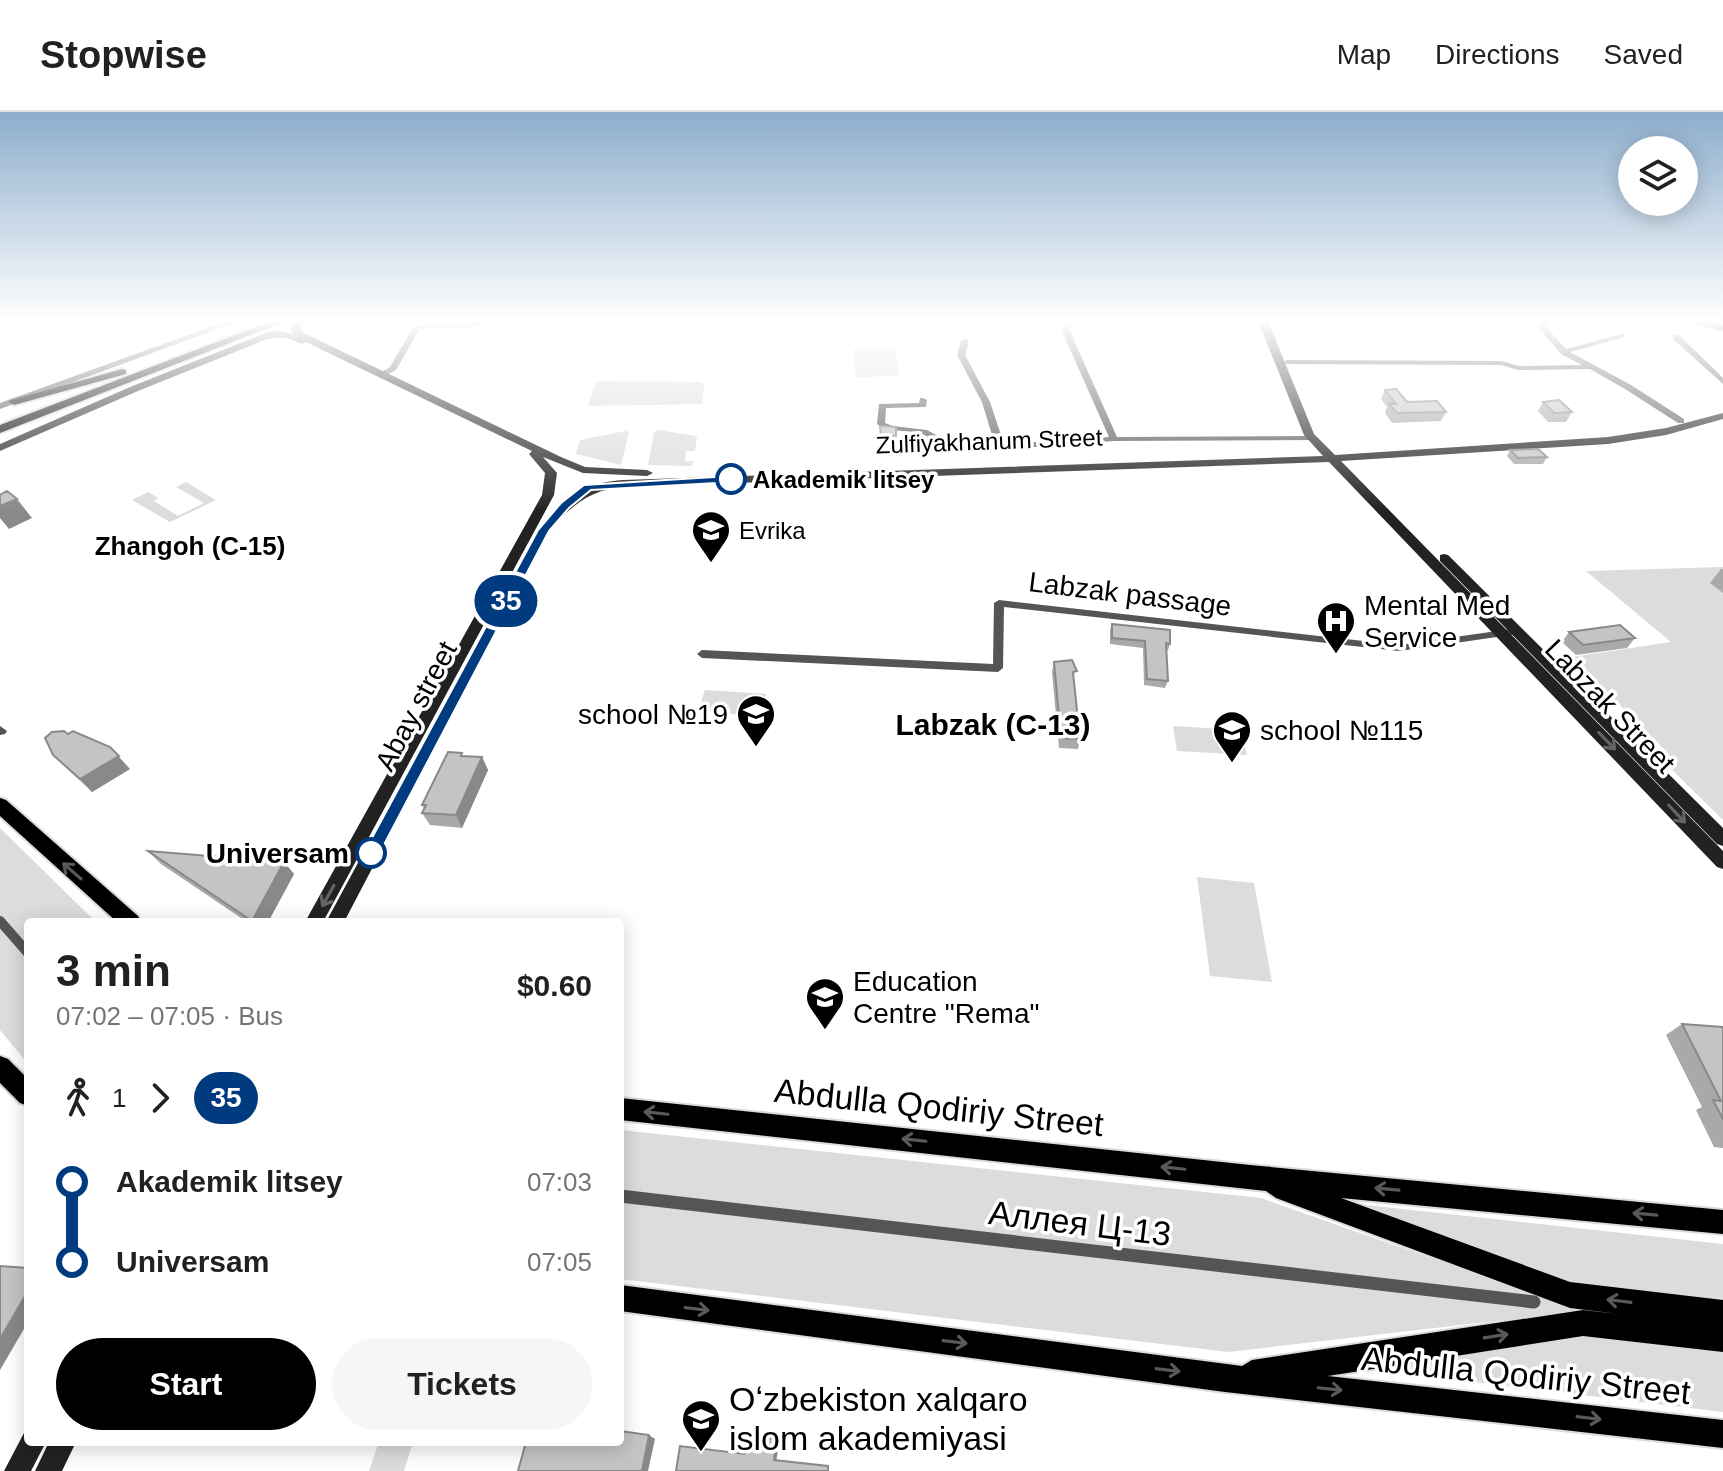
<!DOCTYPE html>
<meta charset="utf-8">
<style>
body{margin:0;font-family:Arial,sans-serif;background:#f6f6f6;color:#202124;height:100vh;display:flex;flex-direction:column;font-size:30px;white-space:nowrap}
*{box-sizing:border-box;margin:0}
p{font-size:26px;color:#757577}
.icon{flex:none;width:44px;height:44px;fill:none;stroke:currentColor;stroke-width:2;stroke-linecap:round;stroke-linejoin:round}
.map{position:relative;flex:1;overflow:hidden}
.drawer{position:absolute;left:24px;top:806px;width:600px;height:528px;display:flex;flex-direction:column;background:#fff;border-radius:8px;box-shadow:0 4px 20px #0003}
.drawer>*{flex:none}
.badge{padding:0 16px;border-radius:26px;font-size:28px;line-height:52px}
.buttons{position:absolute;left:1618px;top:24px;display:grid;gap:16px}
.buttons a{display:grid;place-items:center;width:80px;height:80px;border-radius:50%;background:#fff;box-shadow:0 4px 20px #0003;font-size:40px}
.map>.badge{position:absolute;translate:-50% -50%;box-shadow:0 0 0 4px #fff}
.legs{display:flex;align-items:center;gap:12px;height:88px;padding:0 32px;font-size:26px}
.legs p{margin-inline-start:auto}
.summary{display:flex;align-items:center;justify-content:space-between;height:136px;padding:0 32px}
h1{font-size:44px;font-weight:700;line-height:60px}
.action{display:flex;gap:16px;margin-top:auto;padding:16px 32px}
.action a{flex:1;height:92px;border-radius:48px;background:#000;color:#fff;font-size:32px;font-weight:700;line-height:92px;text-align:center}
.action a+a{background:#f6f6f6;color:#202124}
ul{padding:0 32px;list-style:none}
li{display:flex;align-items:center;gap:28px;height:80px;font-size:30px}
li i{display:grid;place-items:center;width:12px;height:100%;margin:0 10px;background:currentColor}
li i::after{content:'';width:20px;height:20px;margin:-10px;border:6px solid;border-radius:50%;background:#fff}
li p{margin-inline-start:auto}
li:first-child i{background:linear-gradient(#0000 50%,currentColor 0)}
li:last-child i{background:linear-gradient(currentColor 50%,#0000 0)}
header{display:flex;align-items:center;gap:48px;box-sizing:border-box;height:112px;padding:0 40px;background:#fff;border-bottom:2px solid #e0e0e0}
header strong{font-size:38px}
nav{display:flex;gap:44px;margin-inline-start:auto;font-size:28px}
.map>svg:first-child{display:block}
.green{fill:#dcdcdc}
.lines{fill:none;stroke-linecap:round;stroke-linejoin:round}
.primary-casing{stroke:#dbdbdb;stroke-width:4}
.pedestrian-far1{stroke:#555;stroke-width:10}
.pedestrian{stroke:#555;stroke-width:13}
.minor{fill:#555;fill-rule:evenodd}
.tertiary{fill:#555;fill-rule:evenodd}
.secondary{fill:#222;fill-rule:evenodd}
.primary{fill:#000;fill-rule:evenodd}
.wall{fill:#a9a9a9}
.shaded-wall{fill:#898989}
.building{fill:#c4c4c4;stroke:#898989;stroke-width:2}
.oneway{stroke:#646464}
.oneway2{stroke:#595959}
.line-1{fill:#003b80;stroke:#fff;stroke-width:2}
.stop-1-dot{fill:#fff;stroke:#003b80;stroke-width:4}
.labels{text-anchor:middle;dominant-baseline:central;stroke-width:7;stroke-linejoin:round;paint-order:stroke}
.far-street-label{font-size:24px;fill:#000;stroke:#fff}
.far-stop-label{font-size:24px;font-weight:bold;fill:#000;stroke:#fff;text-anchor:start}
.far-poi-label{font-size:24px;fill:#000;stroke:#fff;text-anchor:start}
.far-neighbourhood-label{font-size:26px;font-weight:bold;fill:#000;stroke:#fff}
.street-label{font-size:28px;fill:#000;stroke:#fff}
.poi-label{font-size:28px;fill:#000;stroke:#fff;text-anchor:start}
.stop-label{font-size:28px;font-weight:bold;fill:#000;stroke:#fff;text-anchor:end}
.neighbourhood-label{font-size:30px;font-weight:bold;fill:#000;stroke:#fff}
.near-street-label{font-size:34px;fill:#000;stroke:#fff}
.near-poi-label{font-size:34px;fill:#000;stroke:#fff;text-anchor:start}
</style>
<header>
<strong>Stopwise</strong>
<nav><a>Map</a><a>Directions</a><a>Saved</a></nav>
</header>
<div class="map">
<svg width="1723" height="1359" viewBox="0 0 1723 1359">
<rect width="100%" height="100%" fill="#fff"/>
<path class="green" d="M 895,237 L 899,264 L 856,265 L 853,237 Z
M 596,269 L 701,270 L 704,273 L 702,292 L 588,294 Z
M 658,318 L 697,324 L 695,339 L 686,339 L 685,349 L 693,349 L 692,354 L 648,353 L 654,320 Z
M 625,319 L 629,320 L 621,353 L 576,342 L 580,328 Z
M 186,370 L 216,388 L 170,410 L 132,388 L 148,380 L 158,386 L 154,389 L 178,404 L 204,391 L 176,375 Z
M 1723,455 L 1723,708 L 1648,634 L 1654,633 L 1664,642 L 1668,641 L 1572,545 L 1671,530 L 1586,459 Z
M 705,578 L 766,582 L 760,604 L 698,599 Z
M 1173,614 L 1241,618 L 1247,643 L 1177,639 Z
M 0,716 L 96,810 L 28,810 L 28,952 L 0,918 Z
M 1197,765 L 1254,771 L 1272,870 L 1210,864 Z
M 620,1018 L 1261,1086 L 1581,1199 L 1228,1240 L 620,1167 Z
M 1348,1091 L 1723,1132 L 1723,1186 L 1568,1170 Z
M 1591,1224 L 1723,1241 L 1723,1300 L 1366,1257 Z
M 379,1330 L 413,1330 L 404,1359 L 369,1359 Z"/>
<g class="lines">
<g class="primary-casing">
<path id="primary" d="M 271,209 L 286,209 L 0,321 L 0,313 Z
M 1690,209 L 1723,213 L 1723,219 L 1691,211 Z
M 122,257 L 126,258 L 126,262 L 14,293 L 8,289 Z
M 0,686 L 6,688 L 138,804 L 141,810 L 117,810 L 0,704 Z
M 0,944 L 8,947 L 28,967 L 28,994 L 20,991 L 0,971 Z
M 620,986 L 1250,1053 L 1723,1098 L 1723,1122 L 1341,1086 L 1570,1170 L 1723,1188 L 1723,1240 L 1583,1224 L 1328,1264 L 1723,1308 L 1723,1336 L 1225,1280 L 620,1199 L 620,1173 L 1242,1254 L 1252,1248 L 1583,1198 L 1619,1202 L 1570,1196 L 1276,1086 L 1266,1079 L 620,1008 Z"/>
</g>
<path class="pedestrian-far1" d="M 0,809 L 28,841"/>
<path class="pedestrian" d="M 620,1084 L 1534,1190"/>
<path class="minor" d="M 480,209 L 490,209 C 468,221 442,211 419,218 L 396,258 L 385,264 L 378,262 L 390,255 L 413,215 C 435,208 458,215 480,209 Z
M 1066,209 L 1073,209 L 1069,217 L 1117,325 L 1312,324 L 1316,326 L 1312,328 L 1114,329 L 958,341 C 944,337 935,327 922,322 C 907,317 891,322 877,312 L 879,292 L 919,291 L 920,286 L 923,286 L 927,288 L 926,295 L 886,296 L 885,311 L 893,314 L 927,318 L 958,335 L 995,333 L 982,290 L 957,243 L 961,229 L 965,227 L 969,229 L 965,243 L 990,290 L 1004,332 L 1109,325 L 1061,217 Z
M 1542,209 L 1549,209 L 1546,215 L 1566,237 L 1625,221 L 1625,225 L 1570,240 L 1631,273 L 1684,307 L 1684,311 L 1678,311 L 1625,277 L 1590,257 L 1518,258 L 1501,253 L 1287,252 L 1283,250 L 1287,248 L 1502,249 L 1519,254 L 1582,253 L 1561,242 L 1538,215 Z
M 1673,223 L 1679,223 L 1723,266 L 1723,272 L 1673,227 Z
M 999,488 L 1399,533 L 1518,516 L 1523,519 L 1518,522 L 1399,539 L 1004,495 L 1003,556 L 998,560 L 702,546 L 697,542 L 702,538 L 993,552 L 994,491 Z
M 0,614 L 7,619 L 5,622 L 0,623 Z"/>
<path class="tertiary" d="M 227,209 L 239,209 L 0,297 L 0,291 Z"/>
<path class="secondary" d="M 296,209 L 305,211 L 300,216 L 302,220 L 561,345 L 585,355 L 647,358 L 653,361 L 647,364 L 583,361 L 543,345 L 557,361 L 554,383 L 323,810 L 305,810 L 542,383 L 545,361 L 529,342 L 532,339 L 306,230 L 302,232 L 284,225 L 267,227 L 138,279 L 0,339 L 0,332 L 130,275 L 273,218 L 293,222 L 290,216 Z
M 1258,209 L 1268,209 L 1314,322 L 1335,343 L 1608,325 L 1666,316 L 1723,301 L 1723,307 L 1666,323 L 1608,332 L 1341,349 L 1723,739 L 1723,757 L 1717,755 L 1329,350 L 623,375 C 589,378 571,394 549,419 L 344,810 L 326,810 L 538,418 C 563,386 582,371 623,368 L 1323,344 L 1304,323 Z
M 1444,442 L 1448,443 L 1723,716 L 1723,734 L 1717,732 L 1440,449 L 1440,443 Z
M 28,1319 L 28,1330 L 46,1330 L 31,1359 L 4,1359 L 24,1321 Z
M 49,1330 L 76,1330 L 62,1359 L 35,1359 Z"/>
<use href="#primary" class="primary"/>
</g>
<path class="wall" d="M 1385,278 L 1407,290 L 1446,300 L 1441,309 L 1392,311 L 1385,301 L 1387,295 L 1381,287 Z
M 1543,290 L 1572,300 L 1566,310 L 1548,310 L 1538,299 Z
M 880,314 L 896,324 L 896,330 L 881,331 Z
M 1510,338 L 1547,345 L 1543,352 L 1514,352 L 1507,344 Z
M 1721,457 L 1723,457 L 1723,481 L 1710,471 Z
M 1112,512 L 1170,532 L 1168,538 L 1166,538 L 1168,569 L 1165,576 L 1144,573 L 1143,536 L 1110,532 L 1110,518 Z
M 1569,520 L 1635,526 L 1627,536 L 1576,543 L 1562,530 Z
M 1054,550 L 1074,569 L 1080,627 L 1078,637 L 1059,636 L 1052,560 Z
M 68,622 L 130,657 L 92,680 L 53,643 Z
M 462,641 L 463,644 L 482,645 L 488,658 L 462,716 L 430,713 L 422,701 L 424,696 L 422,693 Z
M 148,739 L 284,750 L 294,762 L 268,810 L 247,810 L 161,752 Z
M 1682,912 L 1723,915 L 1723,1036 L 1714,1035 L 1696,998 L 1702,995 L 1666,923 Z"/>
<path class="shaded-wall" d="M 17,387 L 32,406 L 9,417 L 0,406 L 0,394 Z
M 110,635 L 130,657 L 92,680 L 80,667 Z
M 482,645 L 488,658 L 462,716 L 456,703 Z
M 284,750 L 294,762 L 268,810 L 253,810 L 252,809 Z
M 28,1179 L 28,1210 L 0,1258 L 0,1227 Z
M 649,1323 L 655,1327 L 648,1359 L 642,1359 Z
M 776,1327 L 779,1331 L 776,1351 L 774,1348 Z"/>
<path class="building" d="M 1396,277 L 1407,290 L 1437,289 L 1446,300 L 1397,301 L 1389,292 L 1396,292 L 1385,278 Z
M 1559,288 L 1572,300 L 1554,301 L 1543,290 Z
M 880,314 L 896,315 L 896,324 L 881,324 Z
M 1538,337 L 1547,345 L 1518,346 L 1510,338 Z
M 7,379 L 17,387 L 0,394 L 0,383 Z
M 1112,512 L 1170,518 L 1170,532 L 1166,531 L 1168,569 L 1147,567 L 1145,529 L 1112,526 Z
M 1620,513 L 1635,526 L 1583,533 L 1569,520 Z
M 1072,548 L 1077,559 L 1073,560 L 1080,627 L 1061,626 L 1054,550 Z
M 64,619 L 68,622 L 73,619 L 110,635 L 119,644 L 80,667 L 53,643 L 45,626 L 52,620 Z
M 448,640 L 462,641 L 461,644 L 482,645 L 456,703 L 422,701 L 426,693 L 422,693 Z
M 148,739 L 284,750 L 252,809 Z
M 1682,912 L 1723,915 L 1723,1007 L 1713,988 L 1721,989 Z
M 0,1154 L 28,1156 L 28,1179 L 0,1227 Z
M 620,1319 L 649,1323 L 642,1359 L 518,1359 L 526,1330 L 620,1330 Z
M 748,1324 L 776,1327 L 774,1348 L 828,1354 L 828,1359 L 676,1359 L 680,1334 L 745,1342 Z"/>
<defs><path id="oneway-shaft" d="M-6 0H5M1.5-3L5.5 0L1.5 3" fill="none" stroke-width="1.6" stroke-linecap="round" stroke-linejoin="round" transform="scale(2)"/></defs>
<g class="oneway">
<use href="#oneway-shaft" transform="translate(1607 629) rotate(46)"/>
<use href="#oneway-shaft" transform="translate(1677 702) rotate(47)"/>
<use href="#oneway-shaft" transform="translate(328 784) rotate(119)"/>
</g>
<g class="oneway2">
<use href="#oneway-shaft" transform="translate(72 759) rotate(-139)"/>
<use href="#oneway-shaft" transform="translate(656 1001) rotate(-174)"/>
<use href="#oneway-shaft" transform="translate(914 1028) rotate(-174)"/>
<use href="#oneway-shaft" transform="translate(1173 1056) rotate(-174)"/>
<use href="#oneway-shaft" transform="translate(1387 1077) rotate(-175)"/>
<use href="#oneway-shaft" transform="translate(1645 1102) rotate(-175)"/>
<use href="#oneway-shaft" transform="translate(1619 1189) rotate(-173)"/>
<use href="#oneway-shaft" transform="translate(697 1197) rotate(7)"/>
<use href="#oneway-shaft" transform="translate(1496 1224) rotate(-9)"/>
<use href="#oneway-shaft" transform="translate(955 1230) rotate(7)"/>
<use href="#oneway-shaft" transform="translate(1168 1258) rotate(7)"/>
<use href="#oneway-shaft" transform="translate(1330 1277) rotate(6)"/>
<use href="#oneway-shaft" transform="translate(1589 1306) rotate(7)"/>
</g>
<linearGradient id="sky" x2="0" y2="1"><stop stop-color="#8cadcc"/><stop offset="0.52" stop-color="#fff"/><stop offset="1" stop-color="#fff" stop-opacity="0"/></linearGradient>
<rect width="1723" height="400" fill="url(#sky)"/>
<path class="line-1" d="M 731,364 L 737,367 L 735,370 L 591,378 L 569,396 L 549,419 L 377,746 L 366,746 L 363,741 L 366,737 L 538,418 L 561,391 L 584,373 Z"/>
<defs>
<g id="school-pin" transform="scale(2)"><path d="M0 17L-7.5 6A9.5 9.5 0 1 1 7.5 6Z" fill="#000" stroke="#fff"/><path d="M0-5L7-2L0 1L-7-2ZM-4 1L0 2.5L4 1V4Q0 6-4 4Z" fill="#fff"/></g>
<g id="hospital-pin" transform="scale(2)"><path d="M0 17L-7.5 6A9.5 9.5 0 1 1 7.5 6Z" fill="#000" stroke="#fff"/><path d="M-5-5h3v3.5h4V-5h3V5h-3V1.5h-4V5h-3Z" fill="#fff"/></g>
<g id="university-pin" transform="scale(2)"><path d="M0 17L-7.5 6A9.5 9.5 0 1 1 7.5 6Z" fill="#000" stroke="#fff"/><path d="M0-5L7-2L0 1L-7-2ZM-4 1L0 2.5L4 1V4Q0 6-4 4Z" fill="#fff"/></g>
</defs>
<g fill-rule="evenodd">
<use href="#school-pin" x="711" y="418"/>
<use href="#hospital-pin" x="1336" y="509"/>
<use href="#school-pin" x="756" y="602"/>
<use href="#school-pin" x="1232" y="618"/>
<use href="#school-pin" x="825" y="885"/>
<use href="#university-pin" x="701" y="1307"/>
</g>
<g class="stop-1-dot">
<circle cx="731" cy="367" r="14"/>
<circle cx="371" cy="741" r="14"/>
</g>
<g class="labels">
<g class="far-street-label">
<text transform="translate(989 329) rotate(-2)">Zulfiyakhanum Street</text>
</g>
<g class="far-stop-label">
<text x="753" y="367">Akademik litsey</text>
</g>
<g class="far-poi-label">
<text x="739" y="418">Evrika</text>
</g>
<g class="far-neighbourhood-label">
<text x="190" y="434">Zhangoh (C-15)</text>
</g>
<g class="street-label">
<text transform="translate(1130 482) rotate(7)">Labzak passage</text>
<text transform="translate(416 594) rotate(-62)">Abay street</text>
<text transform="translate(1610 594) rotate(46)">Labzak Street</text>
</g>
<g class="poi-label">
<text x="1364" y="493">Mental Med<tspan x="1364" dy="32">Service</tspan></text>
<text x="728" y="602" text-anchor="end">school №19</text>
<text x="1260" y="618">school №115</text>
<text x="853" y="869">Education<tspan x="853" dy="32">Centre "Rema"</tspan></text>
</g>
<g class="stop-label">
<text x="349" y="741">Universam</text>
</g>
<g class="neighbourhood-label">
<text x="993" y="612">Labzak (C-13)</text>
</g>
<g class="near-street-label">
<text transform="translate(939 995) rotate(6)">Abdulla Qodiriy Street</text>
<text transform="translate(1080 1111) rotate(7)">Аллея Ц-13</text>
<text transform="translate(1526 1263) rotate(6)">Abdulla Qodiriy Street</text>
</g>
<g class="near-poi-label">
<text x="729" y="1287">Oʻzbekiston xalqaro<tspan x="729" dy="39">islom akademiyasi</tspan></text>
</g>
</g>
</svg>
<div class="buttons">
<a><svg class="icon" aria-label="layers" viewBox="0 0 24 24"><path d="M12 4l9 5-9 5-9-5zM3 14l9 5 9-5"/></svg></a>
</div>
<b class="badge" style="left:506px;top:489px;background:#003b80;color:#fff">35</b>
<section class="drawer">
<div class="summary"><div><h1>3 min</h1><p>07:02 – 07:05 · Bus</p></div><b>$0.60</b></div>
<div class="legs"><svg class="icon" aria-label="walk" viewBox="0 0 24 24"><circle cx="13" cy="4" r="2"/><path d="M13 8l-2 6 4 7M11 14l-3 7M7 12l3-4h3l4 4"/></svg>1<svg class="icon" aria-label="forward" viewBox="0 0 24 24"><path d="M9 5l7 7-7 7"/></svg><b class="badge" style="background:#003b80;color:#fff">35</b></div>
<ul>
<li><i style="color:#003b80"></i><b>Akademik litsey</b><p>07:03</p></li>
<li><i style="color:#003b80"></i><b>Universam</b><p>07:05</p></li>
</ul>
<div class="action"><a>Start</a><a>Tickets</a></div>
</section>
</div>
